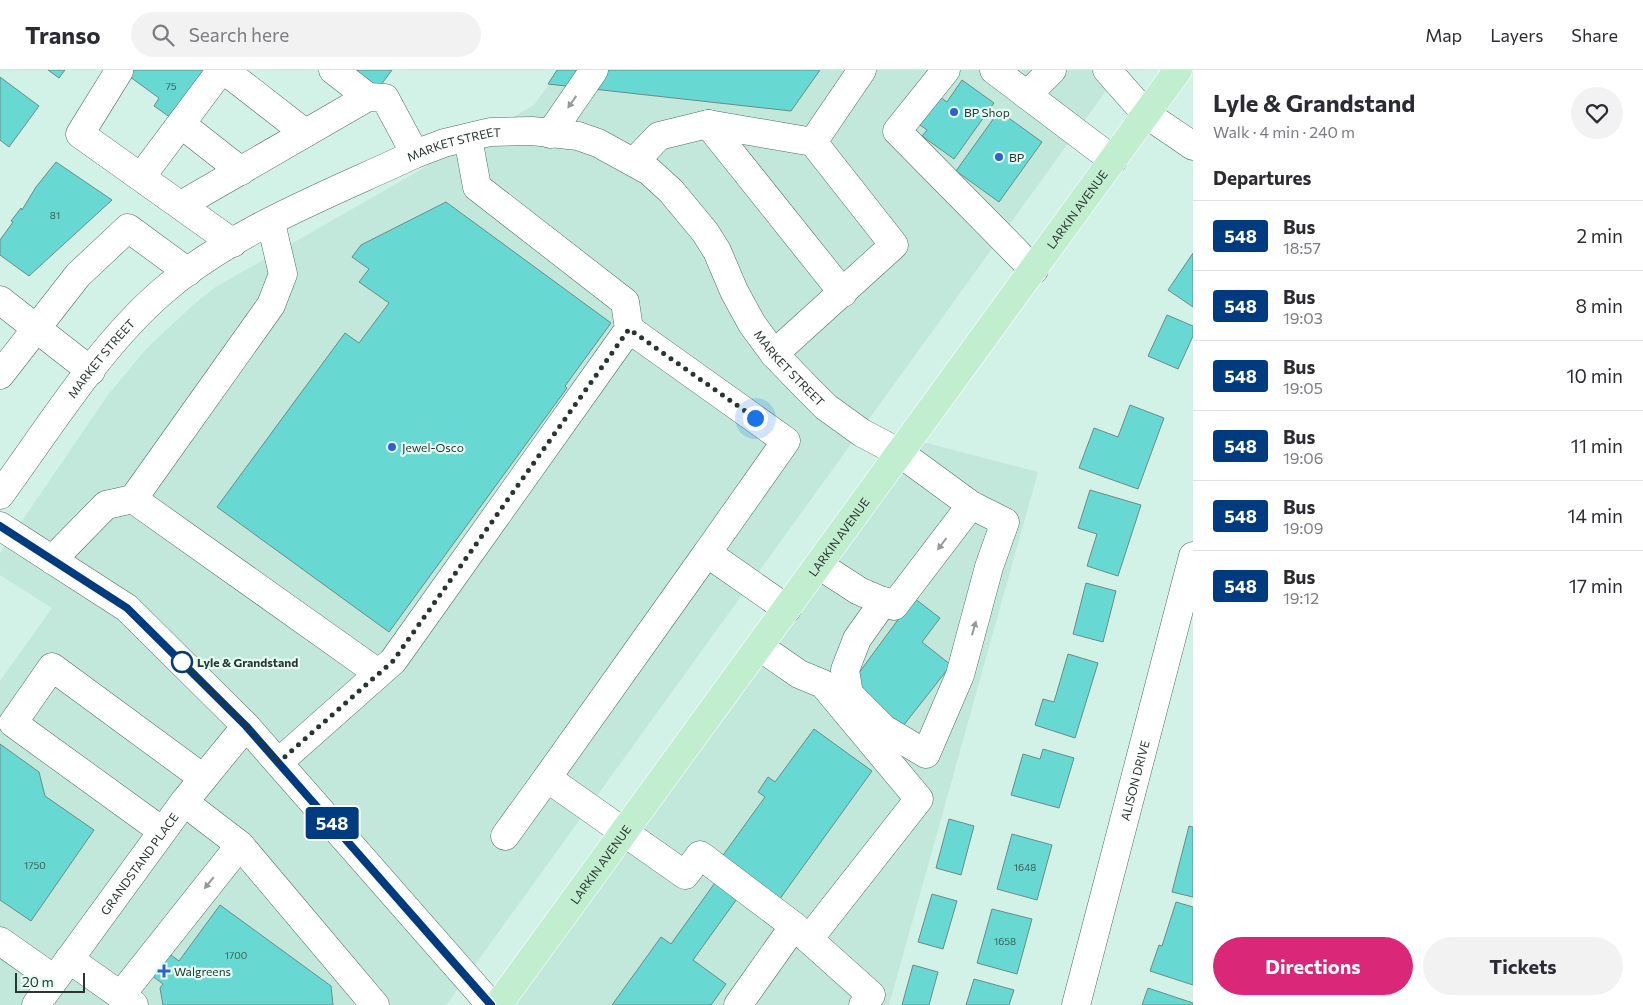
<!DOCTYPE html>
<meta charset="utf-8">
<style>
body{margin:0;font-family:Commissioner,sans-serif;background:#f2f2f3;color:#2b2b33;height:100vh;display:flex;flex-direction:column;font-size:19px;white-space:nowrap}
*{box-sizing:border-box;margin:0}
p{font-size:16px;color:#7c7c81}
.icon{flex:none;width:28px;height:28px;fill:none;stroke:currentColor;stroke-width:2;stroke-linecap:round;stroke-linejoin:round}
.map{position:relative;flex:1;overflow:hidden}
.details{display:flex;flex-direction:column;background:#fff;width:450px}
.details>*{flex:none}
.badge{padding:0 10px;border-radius:4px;font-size:18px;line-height:32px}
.scale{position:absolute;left:15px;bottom:12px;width:70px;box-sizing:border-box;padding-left:5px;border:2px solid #293531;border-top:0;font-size:14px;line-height:18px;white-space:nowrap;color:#293531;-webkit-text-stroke:4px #e5fef5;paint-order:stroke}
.you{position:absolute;width:25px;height:25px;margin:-12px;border:4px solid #fff;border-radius:50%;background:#1a73e8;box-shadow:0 0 0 8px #1a73e833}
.map>.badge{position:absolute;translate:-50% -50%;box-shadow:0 0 0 2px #fff}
h2{padding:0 20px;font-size:19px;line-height:45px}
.round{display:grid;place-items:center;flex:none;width:52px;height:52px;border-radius:26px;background:#f2f2f3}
.overview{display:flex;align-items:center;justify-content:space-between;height:85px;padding:0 20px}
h1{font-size:24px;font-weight:700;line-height:38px}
.cta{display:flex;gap:10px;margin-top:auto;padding:10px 20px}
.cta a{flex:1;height:58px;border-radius:30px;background:#db2777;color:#fff;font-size:20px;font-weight:700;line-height:58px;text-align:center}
.cta a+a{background:#f2f2f3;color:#2b2b33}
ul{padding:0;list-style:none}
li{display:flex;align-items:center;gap:15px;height:70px;padding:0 20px;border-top:1px solid #e1e1e2}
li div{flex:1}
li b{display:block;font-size:19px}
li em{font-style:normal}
li .badge{min-width:55px;font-weight:700;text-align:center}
header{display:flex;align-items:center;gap:30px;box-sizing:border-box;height:70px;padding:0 25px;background:#fff;border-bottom:1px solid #e1e1e2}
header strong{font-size:24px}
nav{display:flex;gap:28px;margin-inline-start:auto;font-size:18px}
.search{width:350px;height:45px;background:#f2f2f3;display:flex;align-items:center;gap:12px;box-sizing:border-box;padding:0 18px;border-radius:28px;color:#7c7c81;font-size:19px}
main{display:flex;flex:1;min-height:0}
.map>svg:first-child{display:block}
.built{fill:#c1e8db}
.building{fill:#67d9d2;stroke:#6b8b88}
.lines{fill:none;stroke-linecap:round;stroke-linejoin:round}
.minor-casing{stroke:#516d63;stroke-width:29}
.major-casing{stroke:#fff;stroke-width:29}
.minor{stroke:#fff;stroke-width:28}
.major{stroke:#c2eed0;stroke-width:28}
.oneway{fill:#949a98}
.line-casing{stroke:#fff;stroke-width:11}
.line{stroke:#003b80;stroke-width:8}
.walk{stroke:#293531;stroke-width:5;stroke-dasharray:0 9}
.poi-dot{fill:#3060cf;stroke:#e5fef5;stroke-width:2}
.stop-dot{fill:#fff;stroke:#003b80;stroke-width:2.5}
.labels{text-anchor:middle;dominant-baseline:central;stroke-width:4.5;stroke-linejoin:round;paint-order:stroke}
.number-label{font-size:10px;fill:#385e59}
.poi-label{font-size:12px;fill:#293531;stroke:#e5fef5;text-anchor:start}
.street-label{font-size:12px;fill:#293531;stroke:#e5fef5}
.stop-label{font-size:12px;font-weight:bold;fill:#293531;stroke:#e5fef5;text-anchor:start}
</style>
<header>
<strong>Transo</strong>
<div class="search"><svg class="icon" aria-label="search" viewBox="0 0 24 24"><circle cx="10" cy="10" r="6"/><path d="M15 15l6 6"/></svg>Search here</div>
<nav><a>Map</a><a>Layers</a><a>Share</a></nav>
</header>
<main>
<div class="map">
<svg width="1193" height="935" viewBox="0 0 1193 935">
<rect width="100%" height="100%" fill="#d3f2e7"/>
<path class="built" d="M 559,0 L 1121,0 L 446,935 L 0,935 L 0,611 L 52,538 L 0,505 L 0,483 L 108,325 L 147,278 L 191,237 L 214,218 L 534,35 Z
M 915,370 L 1038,402 L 889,935 L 506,935 Z"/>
<path class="building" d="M 48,0 L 65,0 L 59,8 Z
M 128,0 L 211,0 L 174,50 L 154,36 L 159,28 L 126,4 Z
M 352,0 L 392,0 L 378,19 Z
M 557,0 L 820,0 L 791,41 L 548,14 Z
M 0,7 L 39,36 L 9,77 L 0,70 Z
M 962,10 L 994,33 L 954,89 L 922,66 L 927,60 L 913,50 L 933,22 L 947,32 Z
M 999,41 L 1042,72 L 999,132 L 956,101 Z
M 56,92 L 112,130 L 29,206 L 0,185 L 0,170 L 13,152 L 11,151 L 21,138 L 22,140 L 36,117 Z
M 446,132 L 611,253 L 565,316 L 567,318 L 389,562 L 217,437 L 345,263 L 359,273 L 389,233 L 359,212 L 369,199 L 352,187 L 361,175 Z
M 1193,183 L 1193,237 L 1168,220 Z
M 1167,245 L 1193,256 L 1193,266 L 1178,299 L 1148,286 Z
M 1130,335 L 1164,348 L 1138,419 L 1079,398 L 1094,358 L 1118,367 Z
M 1090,420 L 1141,435 L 1118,506 L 1087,496 L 1097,464 L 1078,458 Z
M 1086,513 L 1116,521 L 1103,572 L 1073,564 Z
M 914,528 L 940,548 L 922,572 L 951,595 L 903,656 L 850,615 Z
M 1068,584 L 1098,593 L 1075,668 L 1035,655 L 1043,629 L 1054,632 Z
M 814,659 L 872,701 L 779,830 L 721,788 L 765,727 L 758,722 L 768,707 L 775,712 Z
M 0,674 L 39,702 L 45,726 L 94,760 L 31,851 L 0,830 Z
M 1043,679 L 1074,688 L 1059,738 L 1011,725 L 1023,684 L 1040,689 Z
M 949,749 L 974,756 L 961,805 L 936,798 Z
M 1189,756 L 1193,757 L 1193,827 L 1172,822 Z
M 1012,764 L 1052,775 L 1037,830 L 997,819 Z
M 717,810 L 739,826 L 693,890 L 726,914 L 711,935 L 612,935 L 661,867 L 671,874 Z
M 932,824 L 957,831 L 943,879 L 918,872 Z
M 1176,832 L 1193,837 L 1193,915 L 1150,901 L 1159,875 L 1162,876 Z
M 220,835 L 331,916 L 333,935 L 163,935 L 160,918 L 163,914 L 147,902 L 164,880 L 179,891 Z
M 992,839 L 1032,849 L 1017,904 L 977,893 Z
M 913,895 L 938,902 L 929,935 L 902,935 Z
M 974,909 L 1014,920 L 1009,935 L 966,935 Z
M 1148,918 L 1193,933 L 1193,935 L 1142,935 Z"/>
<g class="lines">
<g class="minor-casing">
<g id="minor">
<path d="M 224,0 L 305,63"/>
<path d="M 333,0 L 368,27"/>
<path d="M 946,0 L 897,61 L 1034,200"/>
<path d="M 994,0 L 1113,90"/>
<path d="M 1107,0 L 1146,44 L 1193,76"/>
<path d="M 119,1 L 80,64 L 233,173"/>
<path d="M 1027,25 L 1052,0"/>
<path d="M 181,54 L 241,101"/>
<path d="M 708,54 L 843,223"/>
<path d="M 550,64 L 594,0"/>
<path d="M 634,92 L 659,66 L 708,54 L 813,72"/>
<path d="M 141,107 L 221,0"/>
<path d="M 181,135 L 368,27 L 385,28 L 415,84"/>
<path d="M 271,153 L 283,204 L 271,235 L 133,429 L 378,603"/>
<path d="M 0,230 L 91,301"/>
<path d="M 629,259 L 786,371 L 707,483"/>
<path d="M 774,284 L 894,175 L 813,72 L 862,0"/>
<path d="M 0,305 L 78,205 L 128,158 L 188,202"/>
<path id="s1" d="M 0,425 C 49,358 100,275 163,221 C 233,160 332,123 415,84 L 444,73 L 490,62 L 532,61 L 578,66 L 598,73 L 649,101 L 671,121 L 705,162 L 717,181 L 734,221 L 752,254 L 774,284 L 807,318 L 826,337 L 862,363 L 900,383 L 971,435 L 1005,452 L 989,497 L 960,605 L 926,684 L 884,659 L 849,624 L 845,600 L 857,569 L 884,531"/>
<path d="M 0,456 L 127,538 L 246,656 L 491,935"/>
<path d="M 52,490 L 106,435 L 133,429"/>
<path d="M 819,495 L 859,521 L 894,536 L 971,435"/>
<path d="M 760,577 L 799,604 L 823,614 L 919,729 L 809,869"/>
<path d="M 279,692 L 393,591 L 629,259 L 625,232 L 477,117 L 468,68"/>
<path d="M 184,732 L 240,775 L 375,935"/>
<path d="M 162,761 L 13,653 L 52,597 L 203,708"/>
<path d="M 505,766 L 547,708"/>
<path d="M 795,857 L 871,925 L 863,935"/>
<path d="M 0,871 L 54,909"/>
<path d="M 69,889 L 134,935"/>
<path d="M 121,925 L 240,775"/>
<path id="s2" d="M 36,935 L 184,732 L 246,656"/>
<path d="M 738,935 L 794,856 L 700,785 L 685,805 L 547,708 L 707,483 L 787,539"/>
<path id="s3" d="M 1076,935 L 1193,486"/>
</g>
</g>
<g class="major-casing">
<g id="major">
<path id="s4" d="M 498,935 L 1178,0"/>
</g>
</g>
<use href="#minor" class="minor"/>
<use href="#major" class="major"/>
</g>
<defs><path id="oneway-solid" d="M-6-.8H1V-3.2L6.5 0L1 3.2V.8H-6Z" transform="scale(1.25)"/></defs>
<g class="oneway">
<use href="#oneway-solid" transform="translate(572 32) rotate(125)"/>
<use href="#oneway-solid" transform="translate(942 474) rotate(127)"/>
<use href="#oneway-solid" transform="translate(974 558) rotate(-74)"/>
<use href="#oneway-solid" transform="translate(209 813) rotate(129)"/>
</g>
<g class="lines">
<g class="line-casing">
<path id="line" d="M 0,456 L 127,538 L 246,656 L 491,935"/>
</g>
<use href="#line" class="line"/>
<path class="walk" d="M 182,592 L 180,590 L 246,656 L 279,692 L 393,591 L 629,259 L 755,348"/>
</g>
<g class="poi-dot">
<circle cx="954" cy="42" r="5"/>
<circle cx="999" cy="87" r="5"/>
<circle cx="392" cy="377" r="5"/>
<path d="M161.5 893.5h5v5h5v5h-5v5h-5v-5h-5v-5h5z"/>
</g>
<circle class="stop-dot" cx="182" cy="592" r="10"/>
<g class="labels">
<g class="number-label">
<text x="171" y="16">75</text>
<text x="55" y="145">81</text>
<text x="35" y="795">1750</text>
<text x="1025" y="797">1648</text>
<text x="1005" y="871">1658</text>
<text x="236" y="885">1700</text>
</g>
<g class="poi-label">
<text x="964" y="42">BP Shop</text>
<text x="1009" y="87">BP</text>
<text x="402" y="377">Jewel-Osco</text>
<text x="174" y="901">Walgreens</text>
</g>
<g class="street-label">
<text stroke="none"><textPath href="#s1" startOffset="590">MARKET STREET</textPath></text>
<text stroke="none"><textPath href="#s4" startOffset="984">LARKIN AVENUE</textPath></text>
<text stroke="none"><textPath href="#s1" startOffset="170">MARKET STREET</textPath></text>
<text stroke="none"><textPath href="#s1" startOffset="1040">MARKET STREET</textPath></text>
<text stroke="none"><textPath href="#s4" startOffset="579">LARKIN AVENUE</textPath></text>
<text stroke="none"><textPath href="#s3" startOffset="232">ALISON DRIVE</textPath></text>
<text stroke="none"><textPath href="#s2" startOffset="175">GRANDSTAND PLACE</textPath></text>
<text stroke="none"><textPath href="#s4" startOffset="174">LARKIN AVENUE</textPath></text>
</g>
<g class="stop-label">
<text x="197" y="592">Lyle &amp; Grandstand</text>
</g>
</g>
</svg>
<div class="scale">20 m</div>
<div class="you" style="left:755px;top:348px"></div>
<b class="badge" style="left:332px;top:753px;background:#003b80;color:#fff">548</b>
</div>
<section class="details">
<div class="overview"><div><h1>Lyle &amp; Grandstand</h1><p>Walk · 4 min · 240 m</p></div><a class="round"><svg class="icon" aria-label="heart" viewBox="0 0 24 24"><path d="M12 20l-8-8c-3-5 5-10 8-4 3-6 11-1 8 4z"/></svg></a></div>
<h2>Departures</h2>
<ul>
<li><span class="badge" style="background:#003b80;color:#fff">548</span><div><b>Bus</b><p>18:57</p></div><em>2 min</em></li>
<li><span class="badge" style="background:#003b80;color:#fff">548</span><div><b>Bus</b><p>19:03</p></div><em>8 min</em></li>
<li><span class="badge" style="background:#003b80;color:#fff">548</span><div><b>Bus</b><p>19:05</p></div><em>10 min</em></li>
<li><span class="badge" style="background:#003b80;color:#fff">548</span><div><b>Bus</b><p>19:06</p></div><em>11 min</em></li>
<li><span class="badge" style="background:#003b80;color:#fff">548</span><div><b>Bus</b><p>19:09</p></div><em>14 min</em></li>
<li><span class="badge" style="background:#003b80;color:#fff">548</span><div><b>Bus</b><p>19:12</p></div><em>17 min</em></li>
</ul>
<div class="cta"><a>Directions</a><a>Tickets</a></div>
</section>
</main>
